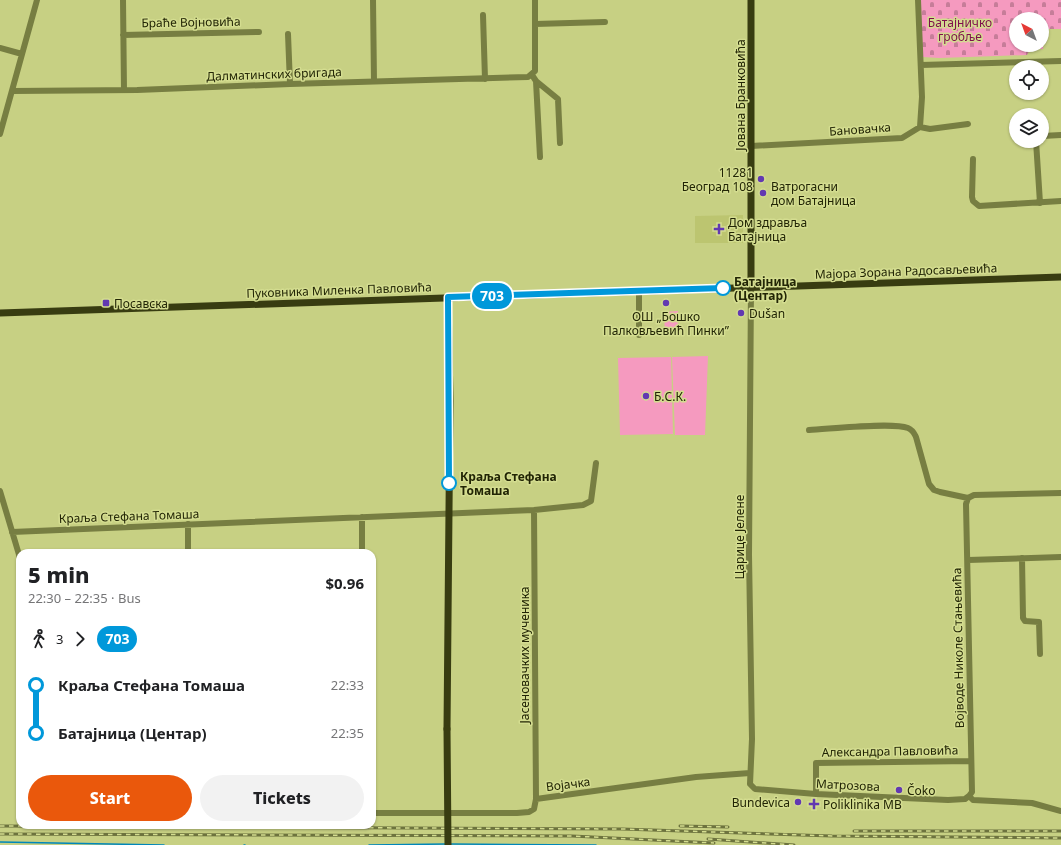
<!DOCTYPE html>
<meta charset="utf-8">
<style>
body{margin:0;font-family:"Noto Sans",sans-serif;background:#f2f2f2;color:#202124;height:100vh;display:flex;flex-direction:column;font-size:15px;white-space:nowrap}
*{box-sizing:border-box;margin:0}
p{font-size:13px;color:#757577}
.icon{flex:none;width:22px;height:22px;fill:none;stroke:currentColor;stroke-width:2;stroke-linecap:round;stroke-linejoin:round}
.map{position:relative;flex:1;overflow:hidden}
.side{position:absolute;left:16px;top:549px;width:360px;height:280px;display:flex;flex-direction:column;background:#fff;border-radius:12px;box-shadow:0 1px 3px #0004}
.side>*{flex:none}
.badge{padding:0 8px;border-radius:13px;font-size:14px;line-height:26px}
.needle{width:26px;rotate:319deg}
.controls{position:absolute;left:1009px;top:12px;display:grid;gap:8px}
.controls a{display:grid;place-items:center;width:40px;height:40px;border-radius:50%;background:#fff;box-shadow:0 1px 3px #0004;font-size:20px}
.map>.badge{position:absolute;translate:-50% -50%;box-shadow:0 0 0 2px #fff}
.legs{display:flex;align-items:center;gap:6px;height:44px;padding:0 12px;font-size:13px}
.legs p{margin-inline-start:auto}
.headline{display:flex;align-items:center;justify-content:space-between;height:68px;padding:0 12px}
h1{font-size:22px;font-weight:800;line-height:30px}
.button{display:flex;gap:8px;margin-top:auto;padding:8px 12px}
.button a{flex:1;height:46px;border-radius:24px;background:#ea580c;color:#fff;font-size:16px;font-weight:800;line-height:46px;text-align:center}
.button a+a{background:#f2f2f2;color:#202124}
ul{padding:0 12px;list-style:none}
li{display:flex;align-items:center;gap:14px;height:48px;font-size:15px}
li i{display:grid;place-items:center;width:6px;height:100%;margin:0 5px;background:currentColor}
li i::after{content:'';width:10px;height:10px;margin:-5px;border:3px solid;border-radius:50%;background:#fff}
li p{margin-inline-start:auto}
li:first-child i{background:linear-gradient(#0000 50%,currentColor 0)}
li:last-child i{background:linear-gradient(currentColor 50%,#0000 0)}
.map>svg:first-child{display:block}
.built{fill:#bcc570}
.cemetery{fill:url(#cemetery-stones);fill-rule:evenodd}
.green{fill:#f59abf}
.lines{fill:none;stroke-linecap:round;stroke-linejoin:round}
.stream{stroke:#0087ba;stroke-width:1.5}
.minor{stroke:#777e42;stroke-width:6}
.major{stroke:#383c11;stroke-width:7}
.rail-casing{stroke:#6d733e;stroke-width:3}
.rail{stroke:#d4dd90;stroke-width:1.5;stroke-dasharray:4.5;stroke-linecap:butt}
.major-bridge{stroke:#383c11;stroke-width:7}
.line-1-casing{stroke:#fff;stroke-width:9}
.line-1{stroke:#0098da;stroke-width:6}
.poi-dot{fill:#6239b1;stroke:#d4dd90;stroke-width:1.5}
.stop-1-dot{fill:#fff;stroke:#0098da;stroke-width:2}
.labels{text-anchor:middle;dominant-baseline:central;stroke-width:3;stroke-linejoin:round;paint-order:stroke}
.street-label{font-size:12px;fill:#222505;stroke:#d4dd90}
.park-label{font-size:12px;fill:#7f0d4c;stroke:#d4dd90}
.poi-label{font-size:12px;fill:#222505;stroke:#d4dd90;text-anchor:start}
.stop-label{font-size:12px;font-weight:bold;fill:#222505;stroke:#d4dd90;text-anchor:start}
</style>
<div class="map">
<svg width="1061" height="845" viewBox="0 0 1061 845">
<defs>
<pattern id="cemetery-stones" width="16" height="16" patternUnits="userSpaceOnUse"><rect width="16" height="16" fill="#f59abf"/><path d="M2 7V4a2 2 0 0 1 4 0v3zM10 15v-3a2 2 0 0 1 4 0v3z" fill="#c67d99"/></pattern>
</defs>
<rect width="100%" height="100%" fill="#c7d083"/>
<path class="built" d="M 743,215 L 743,243 L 695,243 L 695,216 Z"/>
<path class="cemetery" d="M 920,0 L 1061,0 L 1061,29 L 1044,29 L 1043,49 L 1030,49 L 1027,55 L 939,58 L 923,57 ZM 1016,19 L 1042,19 L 1042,45 L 1016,45 Z"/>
<path class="green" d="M 678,311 L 678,334 L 665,335 L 664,312 Z
M 708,356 L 705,435 L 675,435 L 672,357 Z
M 671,357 L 673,434 L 620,435 L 618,358 Z"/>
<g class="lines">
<path class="stream" d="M 0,842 L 164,845
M 450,844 L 596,845
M 244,845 L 245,845
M 369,845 L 446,844"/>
<path class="minor" d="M 123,0 L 124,90
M 373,0 L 374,81
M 918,0 L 922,97 L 920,127
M 483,15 L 485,79
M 535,24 L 605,22
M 288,34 L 290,84
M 123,35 L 259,32
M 0,48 L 22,54
M 921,65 L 1061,61
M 532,75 L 536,81 L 540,157
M 536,81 L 558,99 L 560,143
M 12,91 L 137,90 L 290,84 L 528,77 L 535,71 L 535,0
M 0,134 L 37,0
M 1042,136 L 1061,135
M 1036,141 L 1040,203
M 751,146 L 902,138 L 920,127 L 930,129 L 968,124
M 973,159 L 972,197 L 973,201 L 979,206 L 1061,201
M 751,287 L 749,555 L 752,739 L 750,784 L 755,789 L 816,794 L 948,800 L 965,799 L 969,796
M 639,335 L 639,291
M 809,430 C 830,429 892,422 908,428 C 913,430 914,433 916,437 L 929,484 L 934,490 L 940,492 L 968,498 L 974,495 L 1061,493
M 0,491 L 20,558
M 968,498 L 966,504 L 972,792 L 969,796
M 188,524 L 188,553
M 12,532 L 534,510 L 583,505 L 591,501 L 596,463
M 362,553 L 362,517
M 1022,558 L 1023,618 L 1025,621 L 1039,622 L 1040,654
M 968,560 L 1061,557
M 816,794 L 816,763 L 971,761
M 969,796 L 973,800 L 1032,803 L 1061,811
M 536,799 L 696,777 L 750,773
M 372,813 L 517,813 L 529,812 L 534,809 L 536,799 L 534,510"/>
<path class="major" d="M 751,0 L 751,287
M 0,313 L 1061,277
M 447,729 L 450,401 L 448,297"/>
<g class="rail-casing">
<path id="rail" d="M 0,826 L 622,829 L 832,836 L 1061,838
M 680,826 L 728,827
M 854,831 L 1061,831
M 0,834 L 572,836 L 714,843
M 708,839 L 794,845"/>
</g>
<use href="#rail" class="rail"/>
<path class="major-bridge" d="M 447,729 L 448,845"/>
</g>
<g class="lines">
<g class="line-1-casing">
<path id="line-1" d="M 449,483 L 448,297 L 723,288"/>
</g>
<use href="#line-1" class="line-1"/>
</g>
<g class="poi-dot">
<circle cx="761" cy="179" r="4"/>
<circle cx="763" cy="193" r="4"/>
<path d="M717 223h4v4h4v4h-4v4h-4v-4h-4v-4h4z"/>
<rect x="102" y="299" width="8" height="8" rx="2"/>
<circle cx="666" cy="303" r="4"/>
<circle cx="741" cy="313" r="4"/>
<circle cx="646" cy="396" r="4"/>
<circle cx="899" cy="790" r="4"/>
<circle cx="798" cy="802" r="4"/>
<path d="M812 798h4v4h4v4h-4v4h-4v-4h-4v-4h4z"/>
</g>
<g class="stop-1-dot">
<circle cx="723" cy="288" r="7"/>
<circle cx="449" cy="483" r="7"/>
</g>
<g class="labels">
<g class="street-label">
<text transform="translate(191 22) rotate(-1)">Браће Војновића</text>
<text transform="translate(274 74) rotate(-2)">Далматинских бригада</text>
<text transform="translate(740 95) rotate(-90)">Јована Бранковића</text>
<text transform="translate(860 129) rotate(-4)">Бановачка</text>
<text transform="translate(906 271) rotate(-2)">Мајора Зорана Радосављевића</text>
<text transform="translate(339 290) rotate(-2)">Пуковника Миленка Павловића</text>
<text transform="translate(129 516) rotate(-2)">Краља Стефана Томаша</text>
<text transform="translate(739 537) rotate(-90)">Царице Јелене</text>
<text transform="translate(958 648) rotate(-91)">Војводе Николе Стањевића</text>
<text transform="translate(524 655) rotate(-90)">Јасеновачких мученика</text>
<text transform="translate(890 751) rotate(-1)">Александра Павловића</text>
<text transform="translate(568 784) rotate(-7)">Војачка</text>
<text transform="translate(848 785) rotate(3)">Матрозова</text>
</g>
<g class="park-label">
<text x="960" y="22">Батајничко<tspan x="960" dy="14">гробље</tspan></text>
</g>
<g class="poi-label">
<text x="753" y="172" text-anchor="end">11281<tspan x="753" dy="14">Београд 108</tspan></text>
<text x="771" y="186">Ватрогасни<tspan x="771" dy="14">дом Батајница</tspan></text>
<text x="728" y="222">Дом здравља<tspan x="728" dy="14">Батајница</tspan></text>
<text x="114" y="303">Посавска</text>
<text x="749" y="313">Dušan</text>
<text x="666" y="316" text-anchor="middle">ОШ „Бошко<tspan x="666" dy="14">Палковљевић Пинки”</tspan></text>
<text x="654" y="396">Б.С.К.</text>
<text x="907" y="790">Čoko</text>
<text x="790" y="802" text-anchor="end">Bundevica</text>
<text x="823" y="804">Poliklinika MB</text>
</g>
<g class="stop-label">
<text x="734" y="281">Батајница<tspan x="734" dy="14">(Центар)</tspan></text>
<text x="460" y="476">Краља Стефана<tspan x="460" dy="14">Томаша</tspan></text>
</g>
</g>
</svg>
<div class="controls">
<a><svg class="needle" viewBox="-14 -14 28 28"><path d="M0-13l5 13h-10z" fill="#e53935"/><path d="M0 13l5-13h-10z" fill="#757577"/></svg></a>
<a><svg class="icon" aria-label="locate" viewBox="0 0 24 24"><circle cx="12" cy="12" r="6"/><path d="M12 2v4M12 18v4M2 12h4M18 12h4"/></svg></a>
<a><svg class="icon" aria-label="layers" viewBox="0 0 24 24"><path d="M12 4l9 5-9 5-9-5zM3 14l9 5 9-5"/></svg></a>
</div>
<b class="badge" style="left:492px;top:296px;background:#0098da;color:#fff">703</b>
<section class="side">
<div class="headline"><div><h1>5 min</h1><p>22:30 – 22:35 · Bus</p></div><b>$0.96</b></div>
<div class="legs"><svg class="icon" aria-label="walk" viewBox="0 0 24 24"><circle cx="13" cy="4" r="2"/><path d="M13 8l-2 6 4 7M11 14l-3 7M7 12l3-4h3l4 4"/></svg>3<svg class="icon" aria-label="forward" viewBox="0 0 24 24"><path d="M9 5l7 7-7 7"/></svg><b class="badge" style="background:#0098da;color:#fff">703</b></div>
<ul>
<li><i style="color:#0098da"></i><b>Краља Стефана Томаша</b><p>22:33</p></li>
<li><i style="color:#0098da"></i><b>Батајница (Центар)</b><p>22:35</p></li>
</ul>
<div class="button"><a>Start</a><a>Tickets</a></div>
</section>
</div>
